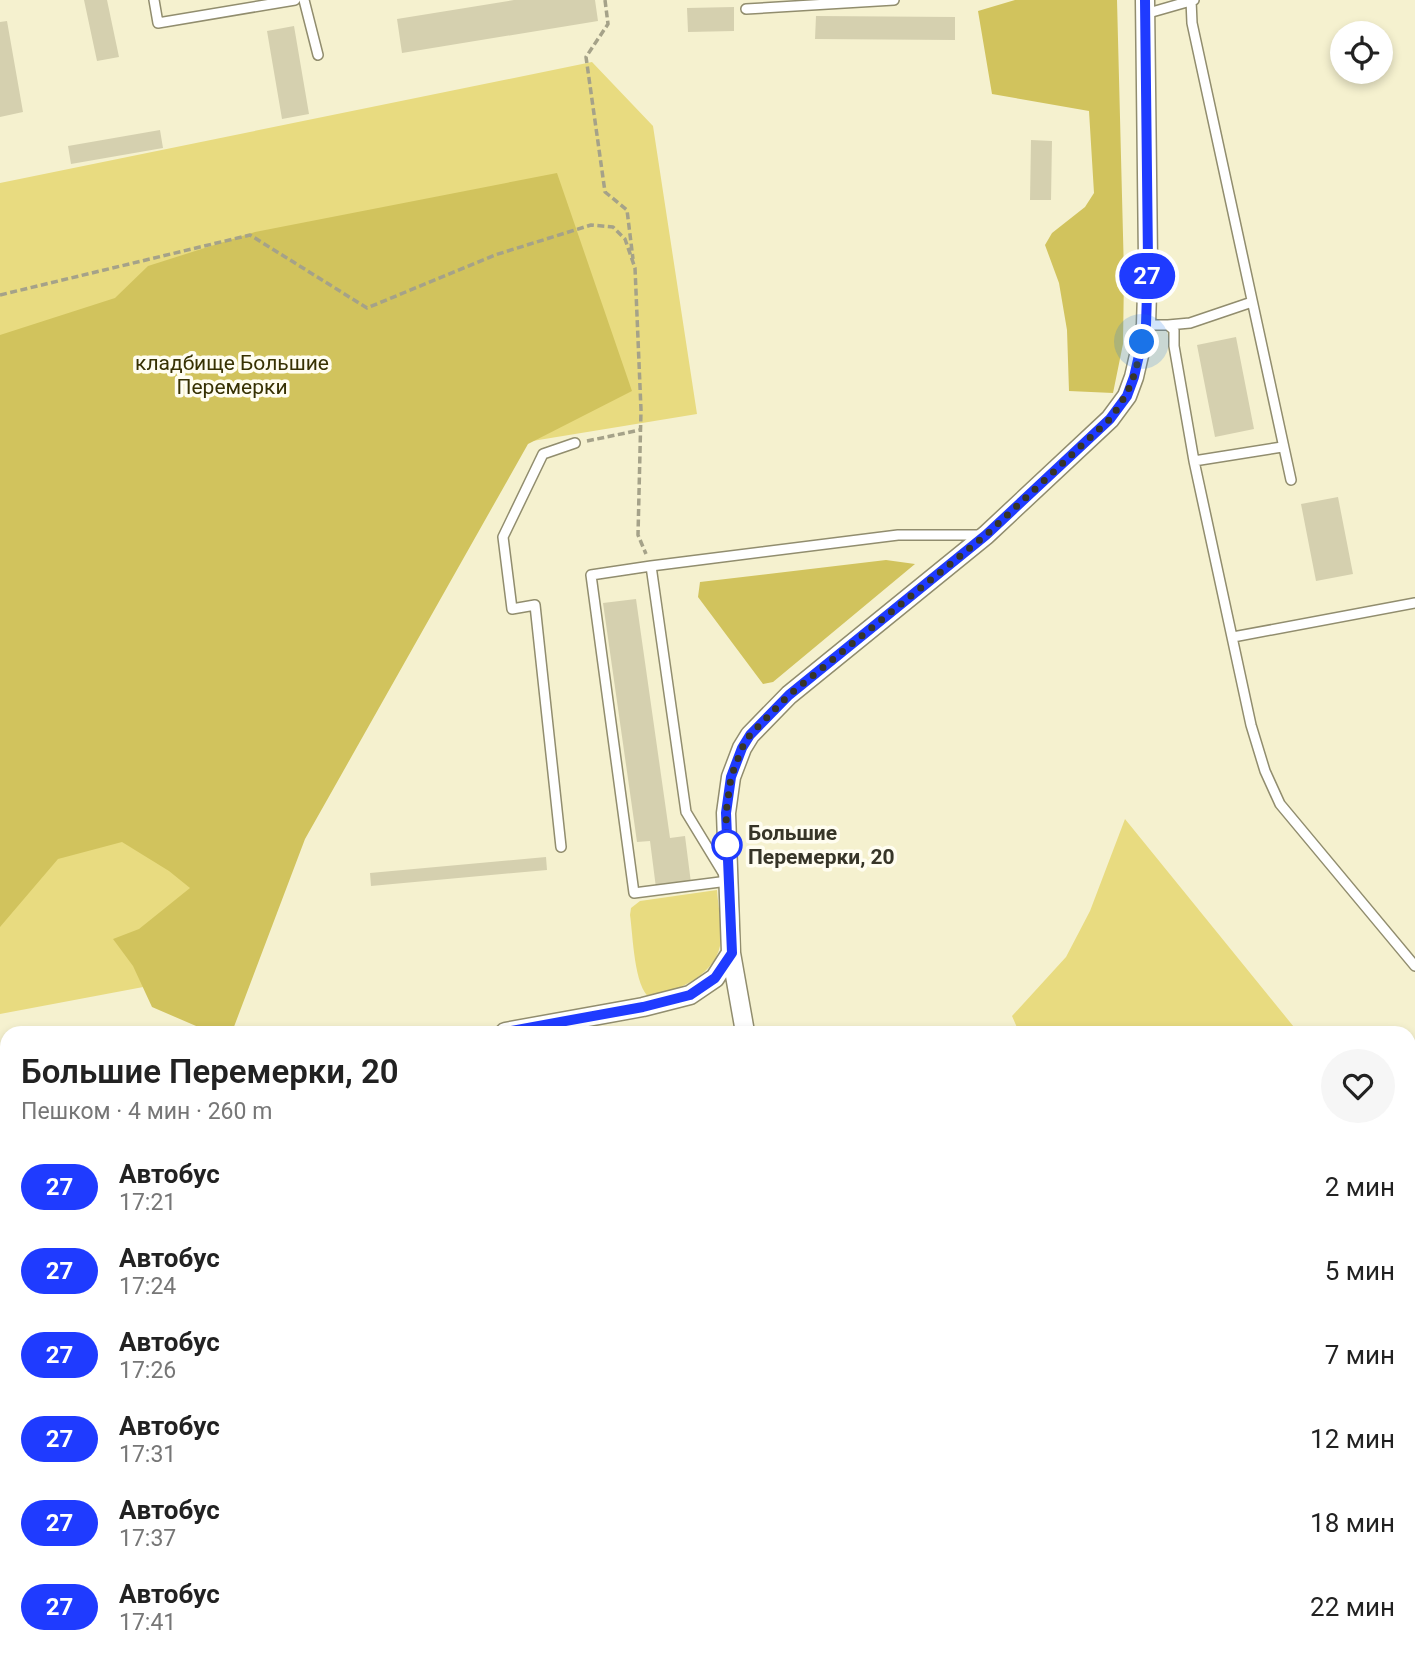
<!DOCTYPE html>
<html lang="ru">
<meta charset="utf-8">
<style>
body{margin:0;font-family:Roboto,sans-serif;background:#f6f6f6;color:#222;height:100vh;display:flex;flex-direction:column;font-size:26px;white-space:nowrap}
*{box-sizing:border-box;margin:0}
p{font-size:23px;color:#767676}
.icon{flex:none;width:38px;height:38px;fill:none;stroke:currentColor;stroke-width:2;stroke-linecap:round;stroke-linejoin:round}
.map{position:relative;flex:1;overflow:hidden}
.details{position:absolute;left:0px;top:1026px;width:1416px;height:639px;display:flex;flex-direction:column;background:#fff;border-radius:21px 21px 0 0;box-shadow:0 4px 10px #0003}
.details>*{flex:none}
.badge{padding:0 14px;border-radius:23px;font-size:24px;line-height:46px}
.buttons{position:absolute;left:1330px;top:21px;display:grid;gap:14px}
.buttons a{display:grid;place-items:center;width:63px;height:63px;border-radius:50%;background:#fff;box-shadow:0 4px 10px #0003;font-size:35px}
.you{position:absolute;width:35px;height:35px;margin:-18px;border:5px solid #fff;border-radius:50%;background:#1a73e8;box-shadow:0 0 0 10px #1a73e833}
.map>.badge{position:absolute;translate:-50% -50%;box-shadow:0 0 0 4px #fff}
.round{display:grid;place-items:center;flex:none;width:74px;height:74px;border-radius:37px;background:#f6f6f6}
.head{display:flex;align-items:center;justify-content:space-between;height:119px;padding:0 21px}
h1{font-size:33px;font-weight:600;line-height:52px}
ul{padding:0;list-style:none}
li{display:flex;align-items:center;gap:21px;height:84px;padding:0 21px}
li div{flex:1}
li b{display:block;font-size:26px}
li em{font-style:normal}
li .badge{min-width:77px;font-weight:700;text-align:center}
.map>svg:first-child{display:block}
.green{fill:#e8db80}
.forest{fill:#d1c35d}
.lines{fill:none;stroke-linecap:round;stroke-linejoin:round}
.stream{stroke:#b5a73f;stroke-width:5}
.building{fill:#d5d0af}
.lane-casing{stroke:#918d6e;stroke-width:12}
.street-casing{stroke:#918d6e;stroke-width:21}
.path{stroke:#a5a289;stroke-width:3.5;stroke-dasharray:7 3.5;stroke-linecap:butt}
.lane{stroke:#fff;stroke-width:9}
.street{stroke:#fff;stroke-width:18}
.line-casing{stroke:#fff;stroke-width:16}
.line{stroke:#1f3bff;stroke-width:10}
.walk{stroke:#373528;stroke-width:7;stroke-dasharray:0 12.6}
.stop-dot{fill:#fff;stroke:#1f3bff;stroke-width:3.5}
.labels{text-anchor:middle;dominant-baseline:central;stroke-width:7;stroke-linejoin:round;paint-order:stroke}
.park-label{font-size:21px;fill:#373103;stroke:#fffdf0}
.stop-label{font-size:21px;font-weight:bold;fill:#373528;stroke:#fffdf0;text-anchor:start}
</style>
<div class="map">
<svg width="1415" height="1663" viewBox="0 0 1415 1663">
<rect width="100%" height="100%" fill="#f5f1cf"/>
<path class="green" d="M 592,62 L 653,126 L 697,414 L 453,454 L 207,975 L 0,1014 L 0,183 Z
M 1125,819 L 1298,1032 L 1019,1032 L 1012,1016 L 1066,957 L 1090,911 Z
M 717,890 C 718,906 722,923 721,939 C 719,974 679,990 650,998 C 634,987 633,935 630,915 L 631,908 L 640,901 Z"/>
<path class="forest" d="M 1015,0 L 1117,0 L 1124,274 L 1123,344 L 1113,393 L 1069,391 L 1067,330 L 1059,283 L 1045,245 L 1052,233 L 1085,207 L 1094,193 L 1089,111 L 992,94 L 978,11 Z
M 557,173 L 632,391 L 528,444 L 305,839 L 232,1032 L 210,1032 L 152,1007 L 133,966 L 113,939 L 139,929 L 190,888 L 169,871 L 122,842 L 58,859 L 0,927 L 0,335 L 115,298 L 148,266 L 255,232 Z
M 886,560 L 915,564 L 773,682 L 763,684 L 698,597 L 700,582 Z
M 1409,1437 L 1415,1448 L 1415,1663 L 1193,1663 L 1191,1657 L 1409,1657 Z"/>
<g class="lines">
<path class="stream" d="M 0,1510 L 7,1519
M 270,1657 L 309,1663"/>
</g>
<path class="building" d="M 84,0 L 107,0 L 119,57 L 97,61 Z
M 514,0 L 595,0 L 598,21 L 402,53 L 397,19 Z
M 734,7 L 734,31 L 688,32 L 687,8 Z
M 816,16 L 955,17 L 955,40 L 815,39 Z
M 7,21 L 23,112 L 0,117 L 0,22 Z
M 294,26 L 309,114 L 282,119 L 267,31 Z
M 160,130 L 163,148 L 71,164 L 68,146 Z
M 1031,140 L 1052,141 L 1051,200 L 1030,200 Z
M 1236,337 L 1254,429 L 1215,437 L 1197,345 Z
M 1338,497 L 1353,574 L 1316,581 L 1301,504 Z
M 636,599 L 670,838 L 685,836 L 691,883 L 656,888 L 650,841 L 637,842 L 603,603 Z
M 546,857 L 547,870 L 371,886 L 370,873 Z
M 432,1657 L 465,1657 L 467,1663 L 433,1663 Z
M 545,1657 L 579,1657 L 580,1663 L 546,1663 Z
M 623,1657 L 655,1657 L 656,1663 L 623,1663 Z
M 710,1657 L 751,1657 L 752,1663 L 712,1663 Z"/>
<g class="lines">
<g class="lane-casing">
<path id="lane" d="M 154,0 L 158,23 L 295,0
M 304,0 L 318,55
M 1191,0 L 1192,23 L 1291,480
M 746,9 L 894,0
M 1145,14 L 1194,0
M 1146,325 L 1168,325 L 1174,330 L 1174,346 L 1194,461 L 1251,725 L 1265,771 L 1280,804 L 1415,966
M 1168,325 L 1190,323 L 1252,302
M 1194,461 L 1282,447
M 651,566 L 591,575 L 634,893 L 728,881 L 686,812 L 651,566 L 898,535 L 985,535
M 1233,637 L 1415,603
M 561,847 L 535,605 L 512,609 L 503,537 L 543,454 L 575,443
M 903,1657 L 909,1663"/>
</g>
<g class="street-casing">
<path id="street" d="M 505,1032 L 643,1007 L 690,995 L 715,978 L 731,953
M 745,1032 L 731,953 L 726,813 L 731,777 L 742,748 L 750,735 L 789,695 L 986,535 L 1110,419 L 1127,396 L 1134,377 L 1146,325 L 1148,261 L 1145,0
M 0,1270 L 7,1268
M 0,1631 L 7,1637
M 32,1657 L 39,1663"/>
</g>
<path class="path" d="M 605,0 L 608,24 L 586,57 L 605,192 L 627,210 L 633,259
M 0,295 L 250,235 L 367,308 L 495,255 L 591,225 L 613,227 L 625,239 L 635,268 L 641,410 L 638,535 L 646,554
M 587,441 L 640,430
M 1409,1406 L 1415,1416"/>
<use href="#lane" class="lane"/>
<use href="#street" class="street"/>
</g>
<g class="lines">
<g class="line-casing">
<path id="line" d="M 505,1032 L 643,1007 L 690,995 L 715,978 L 732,953 L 726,813 L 731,777 L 742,748 L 750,735 L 789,695 L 986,535 L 1110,419 L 1127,396 L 1134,377 L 1146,325 L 1148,261 L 1145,0"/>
</g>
<use href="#line" class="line"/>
<path class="walk" d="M 727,845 L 726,813 L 731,777 L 742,748 L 750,735 L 789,695 L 986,535 L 1110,419 C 1131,390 1135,377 1142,342"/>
</g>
<circle class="stop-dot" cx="727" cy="845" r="14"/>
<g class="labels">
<g class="park-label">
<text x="232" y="363">кладбище Большие<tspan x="232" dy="24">Перемерки</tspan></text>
</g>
<g class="stop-label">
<text x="748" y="833">Большие<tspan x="748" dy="24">Перемерки, 20</tspan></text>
</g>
</g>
</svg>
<div class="buttons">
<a><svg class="icon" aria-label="locate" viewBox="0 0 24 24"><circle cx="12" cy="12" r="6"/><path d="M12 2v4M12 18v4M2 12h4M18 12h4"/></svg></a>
</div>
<div class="you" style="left:1142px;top:342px"></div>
<b class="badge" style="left:1147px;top:276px;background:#1f3bff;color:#fff">27</b>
<section class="details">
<div class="head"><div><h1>Большие Перемерки, 20</h1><p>Пешком · 4 мин · 260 m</p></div><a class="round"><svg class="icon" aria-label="heart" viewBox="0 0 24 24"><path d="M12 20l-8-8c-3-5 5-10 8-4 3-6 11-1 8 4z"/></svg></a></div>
<ul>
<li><span class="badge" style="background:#1f3bff;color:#fff">27</span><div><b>Автобус</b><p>17:21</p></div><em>2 мин</em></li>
<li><span class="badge" style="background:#1f3bff;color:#fff">27</span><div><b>Автобус</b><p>17:24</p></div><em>5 мин</em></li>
<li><span class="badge" style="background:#1f3bff;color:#fff">27</span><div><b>Автобус</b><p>17:26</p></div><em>7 мин</em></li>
<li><span class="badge" style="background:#1f3bff;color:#fff">27</span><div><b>Автобус</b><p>17:31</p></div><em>12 мин</em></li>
<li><span class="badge" style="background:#1f3bff;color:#fff">27</span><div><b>Автобус</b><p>17:37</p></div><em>18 мин</em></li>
<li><span class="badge" style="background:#1f3bff;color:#fff">27</span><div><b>Автобус</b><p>17:41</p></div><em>22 мин</em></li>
</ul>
</section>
</div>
